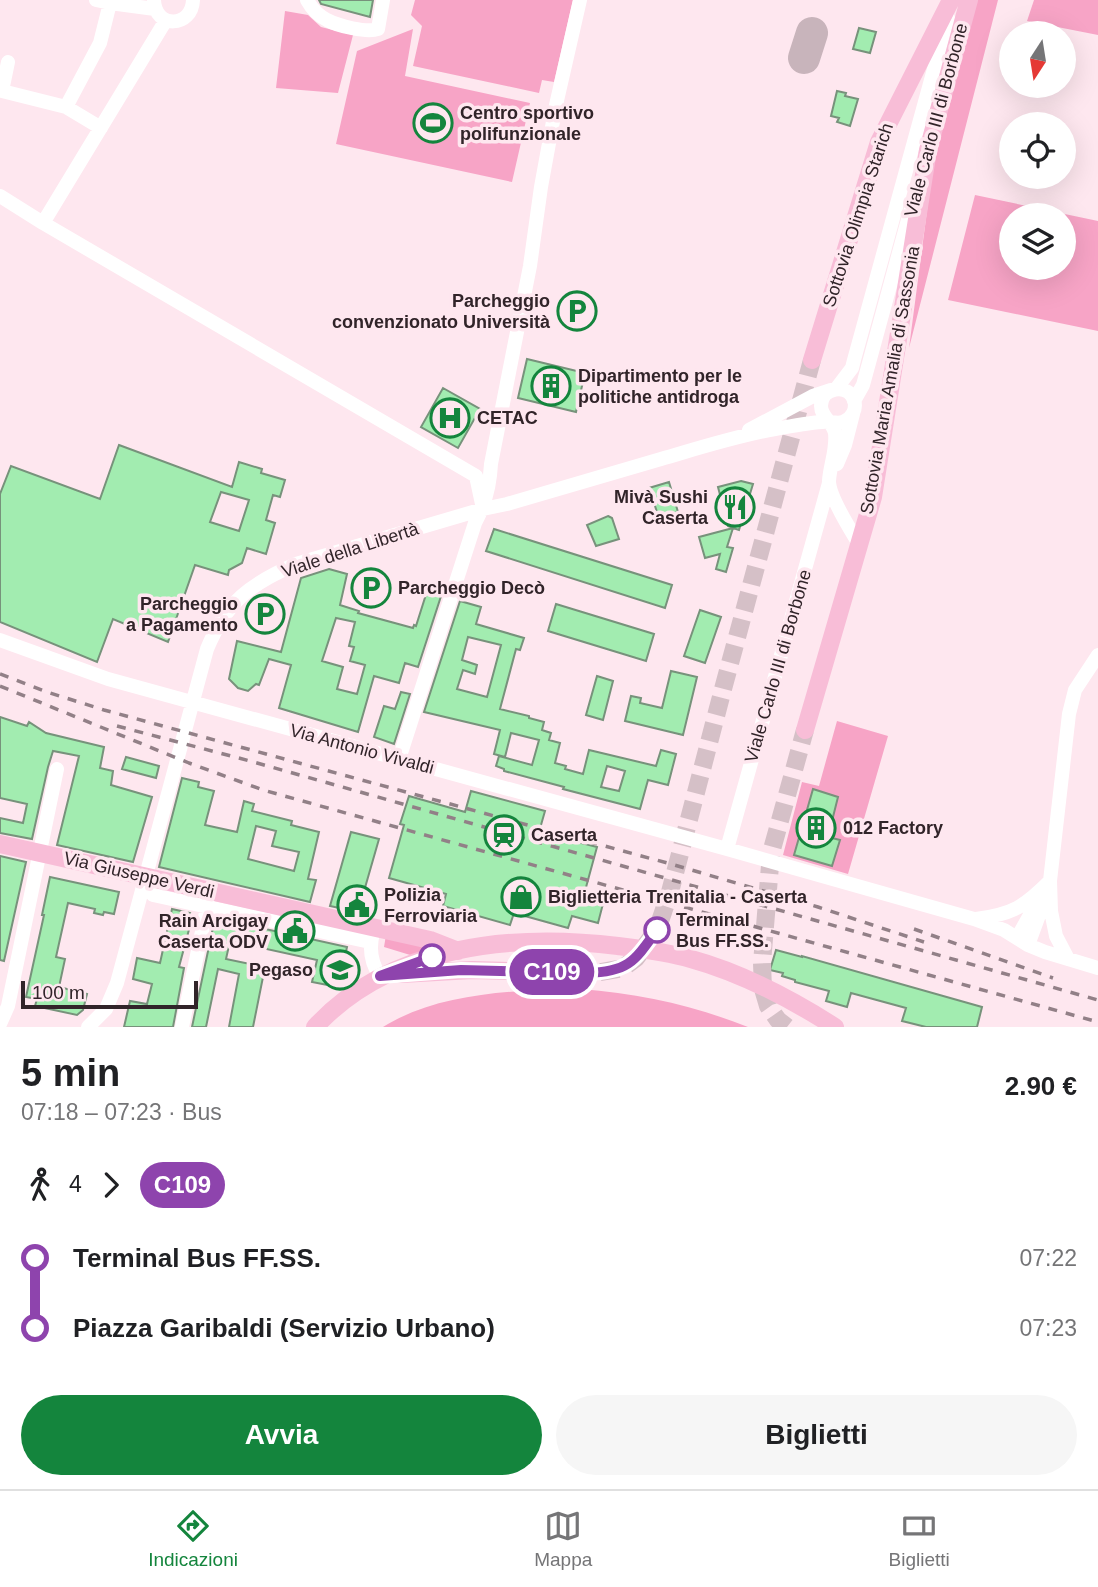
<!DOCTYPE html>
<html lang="it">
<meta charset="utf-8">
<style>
body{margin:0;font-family:Helvetica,sans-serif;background:#f6f6f6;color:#202124;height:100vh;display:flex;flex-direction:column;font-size:26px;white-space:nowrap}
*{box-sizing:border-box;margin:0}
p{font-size:23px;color:#757577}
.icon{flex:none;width:38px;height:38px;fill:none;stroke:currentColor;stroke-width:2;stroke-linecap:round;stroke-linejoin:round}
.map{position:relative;height:1027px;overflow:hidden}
.panel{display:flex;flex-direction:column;background:#fff;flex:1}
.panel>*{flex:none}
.badge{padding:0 14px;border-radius:23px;font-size:24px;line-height:46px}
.needle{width:46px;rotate:192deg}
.fabs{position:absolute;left:999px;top:21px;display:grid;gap:14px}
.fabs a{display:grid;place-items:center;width:77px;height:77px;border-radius:50%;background:#fff;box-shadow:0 7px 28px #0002;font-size:35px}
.scale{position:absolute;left:21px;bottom:18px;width:177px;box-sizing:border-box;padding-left:7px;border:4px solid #312429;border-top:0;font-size:19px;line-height:24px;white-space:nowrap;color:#312429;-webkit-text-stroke:5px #fee7ef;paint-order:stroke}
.map>.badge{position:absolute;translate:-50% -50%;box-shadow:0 0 0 4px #fff}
.legs{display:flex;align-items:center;gap:10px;height:77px;padding:0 21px;font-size:23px}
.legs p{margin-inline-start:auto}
.head{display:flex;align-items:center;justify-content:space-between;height:119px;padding:0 21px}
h1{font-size:38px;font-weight:600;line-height:52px}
.primary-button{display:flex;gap:14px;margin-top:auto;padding:14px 21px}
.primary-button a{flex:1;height:80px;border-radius:42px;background:#14853d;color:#fff;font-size:28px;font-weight:600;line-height:80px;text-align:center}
.primary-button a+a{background:#f6f6f6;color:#202124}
ul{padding:0 21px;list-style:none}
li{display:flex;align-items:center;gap:24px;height:70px;font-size:26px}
li i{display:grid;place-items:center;width:10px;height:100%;margin:0 9px;background:currentColor}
li i::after{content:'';width:18px;height:18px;margin:-9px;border:5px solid;border-radius:50%;background:#fff}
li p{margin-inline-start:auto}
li:first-child i{background:linear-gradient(#0000 50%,currentColor 0)}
li:last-child i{background:linear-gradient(currentColor 50%,#0000 0)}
.tab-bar{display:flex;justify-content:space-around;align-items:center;height:98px;border-top:2px solid #e0e0e0;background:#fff;font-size:19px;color:#757577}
.tab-bar a{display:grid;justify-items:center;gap:4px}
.tab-bar .current{color:#14853d}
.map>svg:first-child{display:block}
.green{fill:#f7a4c6;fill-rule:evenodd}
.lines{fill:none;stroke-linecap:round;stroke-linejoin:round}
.taxiway{stroke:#c8b4bb;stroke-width:32}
.building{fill:#a2ecb0;stroke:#77927b;stroke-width:2;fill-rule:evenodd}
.major-tunnel{stroke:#d5c0c7;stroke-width:18;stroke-dasharray:18 9;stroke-linecap:butt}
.minor{stroke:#fff;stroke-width:14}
.major{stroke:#f8bdd7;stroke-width:18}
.rail{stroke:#928087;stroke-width:3.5;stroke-dasharray:9 9;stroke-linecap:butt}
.line-1-casing{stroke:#fff;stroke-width:16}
.line-1{stroke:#8e44ad;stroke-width:10}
.stop-1-dot{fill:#fff;stroke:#8e44ad;stroke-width:3.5}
.labels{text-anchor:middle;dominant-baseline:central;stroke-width:7;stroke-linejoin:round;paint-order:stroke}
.poi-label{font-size:18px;font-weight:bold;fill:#312429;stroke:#fee7ef;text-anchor:start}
.street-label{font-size:18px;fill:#312429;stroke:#fee7ef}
.stop-label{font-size:18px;font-weight:bold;fill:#312429;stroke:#fee7ef;text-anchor:start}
</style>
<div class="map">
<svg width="1098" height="1027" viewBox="0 0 1098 1027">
<rect width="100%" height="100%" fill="#fee7ef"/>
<path class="green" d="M 415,0 L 573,0 L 554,82 L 542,80 L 539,93 L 413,66 L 422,26 L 411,15 Z
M 976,0 L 998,0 L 909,348 L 933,165 L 941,126 Z
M 1034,0 L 1098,0 L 1098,35 L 1027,21 Z
M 285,11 L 308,15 L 321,27 L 353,35 L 338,93 L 276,88 Z
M 413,29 L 405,76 L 530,103 L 512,182 L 336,144 L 357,51 Z
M 975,195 L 1098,221 L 1098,331 L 948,300 ZM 1012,215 L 1064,215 L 1064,268 L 1012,268 Z
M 837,721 L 888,736 L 848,874 L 783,855 L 802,782 L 819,786 Z
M 386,935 L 428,949 L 428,951 L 420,958 L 384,947 Z
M 580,989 C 641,994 692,1005 748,1027 L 383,1027 C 439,992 516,990 580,989 Z"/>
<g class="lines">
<path class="taxiway" d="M 804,58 L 812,33"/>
</g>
<path class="building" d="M 319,0 L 373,0 L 370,17 L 321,4 Z
M 859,28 L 876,32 L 870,53 L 853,49 Z
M 837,91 L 846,93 L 845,96 L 858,99 L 850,126 L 837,122 L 839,118 L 831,116 Z
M 527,359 L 585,373 L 576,412 L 518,398 Z
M 443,388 L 480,409 L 458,448 L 421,427 Z
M 119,445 L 232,487 L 239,462 L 262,469 L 261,473 L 285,480 L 280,497 L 273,495 L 266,520 L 275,523 L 266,554 L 247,548 L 242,563 L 229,570 L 228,575 L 195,565 L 168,642 L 113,619 L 97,662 L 0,622 L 0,494 L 11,466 L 100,499 ZM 221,492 L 249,500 L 239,531 L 210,522 Z
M 741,481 L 753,484 L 739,530 L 733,528 L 727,547 L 733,548 L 726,572 L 716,569 L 720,554 L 705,558 L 699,537 L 733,528 L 728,526 L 718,487 Z
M 669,482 L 678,512 L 659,518 L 649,488 Z
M 608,516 L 612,518 L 619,539 L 596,546 L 587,525 Z
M 494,529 L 672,585 L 665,608 L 486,551 Z
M 329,569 L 347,574 L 340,605 L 359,611 L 358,613 L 413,628 L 414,625 L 416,626 L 429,585 L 443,590 L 418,667 L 405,663 L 399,683 L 374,676 L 358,732 L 279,708 L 291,665 L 269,659 L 259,685 L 256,684 L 248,691 L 238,688 L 229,679 L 237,641 L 281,652 L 301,578 ZM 336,618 L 355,622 L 349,646 L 354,647 L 350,661 L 365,665 L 357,694 L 337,689 L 343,667 L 322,661 Z
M 460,601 L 481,607 L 476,624 L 524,638 L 520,650 L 516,649 L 500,709 L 529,716 L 529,718 L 544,722 L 542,730 L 551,733 L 549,740 L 560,743 L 555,763 L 566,766 L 565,769 L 583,774 L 589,750 L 656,766 L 661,750 L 676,754 L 668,785 L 648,780 L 640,809 L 563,789 L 564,787 L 504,771 L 504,769 L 496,766 L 499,756 L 532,765 L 539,740 L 511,733 L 505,757 L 494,754 L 500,730 L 424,712 ZM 468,637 L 501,645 L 487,697 L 457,689 L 463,670 L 475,674 L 477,665 L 462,660 ZM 607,766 L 625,771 L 619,791 L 601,787 Z
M 556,604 L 654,634 L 646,661 L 548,631 Z
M 700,610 L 721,617 L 705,663 L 684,656 Z
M 671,671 L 697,677 L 683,735 L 625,721 L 631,696 L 641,698 L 640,703 L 662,708 Z
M 597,676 L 613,681 L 603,720 L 586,715 Z
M 401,692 L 410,694 L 394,744 L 374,737 L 384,706 L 395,709 Z
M 0,717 L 27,726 L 29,722 L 46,733 L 104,747 L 100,768 L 113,771 L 111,785 L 152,797 L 133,862 L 57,845 L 79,756 L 53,751 L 48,767 L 32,839 L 0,833 L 0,818 L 23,823 L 27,804 L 0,798 Z
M 126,757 L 159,766 L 156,778 L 122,769 Z
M 182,778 L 199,782 L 198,787 L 214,791 L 205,825 L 237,832 L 244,801 L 254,804 L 252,811 L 292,821 L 291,825 L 319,832 L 308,879 L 316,880 L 310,902 L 159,867 ZM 256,826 L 276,831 L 272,846 L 299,852 L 294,871 L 248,859 Z
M 813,789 L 838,797 L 828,837 L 840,840 L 832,866 L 794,855 Z
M 471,791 L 545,811 L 539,832 L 597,847 L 585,891 L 605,896 L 598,923 L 572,916 L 568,928 L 514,913 L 510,925 L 443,906 L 446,894 L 389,878 L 404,825 L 400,824 L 409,796 L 465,812 Z
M 351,832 L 379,839 L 358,912 L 330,906 Z
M 0,856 L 26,862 L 4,961 L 0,960 Z
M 50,877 L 119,892 L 114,914 L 104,912 L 103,915 L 94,913 L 95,909 L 68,903 L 56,957 L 65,959 L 59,987 L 87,994 L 83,1010 L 77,1015 L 35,1006 L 37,999 L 26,997 L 44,915 L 42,915 Z
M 172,909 L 190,913 L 188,922 L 191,922 L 179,967 L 184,968 L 173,1027 L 124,1027 L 130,1001 L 147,1004 L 152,984 L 133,979 L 137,958 L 160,963 Z
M 215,918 L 347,947 L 338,987 L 312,982 L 317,960 L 230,941 L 226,959 L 265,967 L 253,1027 L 229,1027 L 239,974 L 218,969 L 206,1027 L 192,1027 Z
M 776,950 L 802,957 L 802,956 L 982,1007 L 977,1027 L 926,1027 L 902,1021 L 906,1008 L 851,993 L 847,1007 L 826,1001 L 829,991 L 795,982 L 795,980 L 782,976 L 783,973 L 770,970 Z"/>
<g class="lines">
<path class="major-tunnel" d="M 574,973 L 601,972 L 623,968 L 636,958 L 657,930 L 670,892 L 723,689 L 812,360
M 787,1027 L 778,1020 L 768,1006 L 763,989 L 762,963 L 771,853 L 805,730"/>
<path class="minor" d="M 96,0 L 110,3 L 155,9
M 154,0 C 155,29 192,28 193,0
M 307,0 C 312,9 319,16 327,20 C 338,26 367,33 378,29 L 383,0
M 8,62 L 2,91 L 66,107
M 101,128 L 66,107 L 100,43 L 110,3
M 0,196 L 43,223 L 476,476 L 482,504
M 43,223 L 166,20
M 836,389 L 852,368 L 854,360 L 948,18
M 854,401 L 863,385 L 912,205
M 749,430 L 813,396 L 831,390
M 837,464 L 845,445 L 853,414
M 0,640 L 108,679 L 727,849 L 974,919 L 1004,930 L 1028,945 L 1045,952 L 1098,968
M 399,759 L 475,523 C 485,505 490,485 491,464 L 530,266 L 541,187 L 556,105 L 580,0
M 727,849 L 829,483
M 153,895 L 370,942
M 976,919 C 1013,914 1024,907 1050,881
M 373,933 C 369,948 371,963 380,976
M 1017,938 L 1040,897
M 1028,945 L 1046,896
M 1068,959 L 1056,936 L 1051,911 L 1050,881 L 1069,714 L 1075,690 L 1098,655
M 0,1024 L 8,1006 L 57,769
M 88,1027 L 106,1009 L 117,983 L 207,649 C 227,601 250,584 296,564 L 483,509 L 507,504 C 559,489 610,474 661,459 C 699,448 736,436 775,429 C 791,426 807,423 822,422 C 829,421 837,424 843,422 C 852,419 857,409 854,400 C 848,383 821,387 821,406 C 821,417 833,422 835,433 C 837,449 830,465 829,481 C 829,495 848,526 856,539 L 860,540
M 182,1027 L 209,898"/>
<path class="major" d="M 812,360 L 879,142 L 951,0
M 805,730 L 873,497 L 928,150 L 969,0
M 0,844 L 430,940 L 458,951
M 402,974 L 472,970 L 574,973
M 315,1027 C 391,945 512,933 618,946 C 642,949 667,952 691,959 C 742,973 791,999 835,1027"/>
<path class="rail" d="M 0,674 L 47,692 L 104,710 L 671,864 L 818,907 L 924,942
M 0,686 L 189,763 L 263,790 L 1098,1022
M 117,726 L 250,761 L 1098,1000
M 914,929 L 1053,978"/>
</g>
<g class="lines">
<g class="line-1-casing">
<path id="line-1" d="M 432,957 L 380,976 L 461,970 L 587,973 C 628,972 634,962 657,930"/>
</g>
<use href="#line-1" class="line-1"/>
</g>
<defs>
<g id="stadium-ring" transform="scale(2.0125)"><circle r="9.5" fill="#fee7ef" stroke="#14853d" stroke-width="1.5"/><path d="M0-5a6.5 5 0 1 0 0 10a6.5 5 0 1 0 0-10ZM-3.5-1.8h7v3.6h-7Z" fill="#14853d"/></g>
<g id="parking-ring" transform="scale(2.0125)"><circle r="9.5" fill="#fee7ef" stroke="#14853d" stroke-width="1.5"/><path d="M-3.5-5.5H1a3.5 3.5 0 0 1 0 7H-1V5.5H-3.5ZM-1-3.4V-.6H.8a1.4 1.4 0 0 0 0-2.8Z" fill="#14853d"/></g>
<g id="building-ring" transform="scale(2.0125)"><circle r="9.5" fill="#fee7ef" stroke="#14853d" stroke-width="1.5"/><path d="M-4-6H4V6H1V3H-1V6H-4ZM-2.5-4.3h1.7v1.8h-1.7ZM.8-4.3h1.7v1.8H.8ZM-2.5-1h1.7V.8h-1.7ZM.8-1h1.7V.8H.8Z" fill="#14853d"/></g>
<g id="hospital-ring" transform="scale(2.0125)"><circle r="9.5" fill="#fee7ef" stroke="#14853d" stroke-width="1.5"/><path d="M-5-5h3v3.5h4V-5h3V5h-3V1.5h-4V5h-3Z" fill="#14853d"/></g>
<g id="restaurant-ring" transform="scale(2.0125)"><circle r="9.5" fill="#fee7ef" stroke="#14853d" stroke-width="1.5"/><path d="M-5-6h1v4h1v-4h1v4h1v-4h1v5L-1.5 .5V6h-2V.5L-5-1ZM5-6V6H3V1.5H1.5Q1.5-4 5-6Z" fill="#14853d"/></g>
<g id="station-ring" transform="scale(2.0125)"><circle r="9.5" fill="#fee7ef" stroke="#14853d" stroke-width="1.5"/><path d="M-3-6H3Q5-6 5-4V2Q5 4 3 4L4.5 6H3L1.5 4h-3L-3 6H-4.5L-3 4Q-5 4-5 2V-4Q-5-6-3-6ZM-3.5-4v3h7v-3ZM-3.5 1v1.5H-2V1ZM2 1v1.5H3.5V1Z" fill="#14853d"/></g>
<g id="shop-ring" transform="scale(2.0125)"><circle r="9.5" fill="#fee7ef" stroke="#14853d" stroke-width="1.5"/><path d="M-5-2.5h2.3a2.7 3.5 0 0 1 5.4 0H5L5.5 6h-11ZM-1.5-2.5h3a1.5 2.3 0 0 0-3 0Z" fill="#14853d"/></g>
<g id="civic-ring" transform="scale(2.0125)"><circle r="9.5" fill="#fee7ef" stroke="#14853d" stroke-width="1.5"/><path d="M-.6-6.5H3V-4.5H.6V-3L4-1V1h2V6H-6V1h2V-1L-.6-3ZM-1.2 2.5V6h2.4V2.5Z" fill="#14853d"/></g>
<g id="university-ring" transform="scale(2.0125)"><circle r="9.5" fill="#fee7ef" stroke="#14853d" stroke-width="1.5"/><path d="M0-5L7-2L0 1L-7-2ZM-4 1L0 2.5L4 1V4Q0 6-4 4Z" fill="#14853d"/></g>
</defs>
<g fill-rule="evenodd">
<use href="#stadium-ring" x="433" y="123"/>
<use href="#parking-ring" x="577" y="311"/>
<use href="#building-ring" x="551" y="386"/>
<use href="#hospital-ring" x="450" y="418"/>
<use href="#restaurant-ring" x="735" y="507"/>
<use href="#parking-ring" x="371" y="588"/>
<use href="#parking-ring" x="265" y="614"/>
<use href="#building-ring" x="816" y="828"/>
<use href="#station-ring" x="504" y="835"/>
<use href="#shop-ring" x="521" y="897"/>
<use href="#civic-ring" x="357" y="905"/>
<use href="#civic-ring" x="295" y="931"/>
<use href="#university-ring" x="340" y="970"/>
</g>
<g class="stop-1-dot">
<circle cx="657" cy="930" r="12"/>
<circle cx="432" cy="957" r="12"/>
</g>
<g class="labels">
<g class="poi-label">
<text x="460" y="113">Centro sportivo<tspan x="460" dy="21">polifunzionale</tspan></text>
<text x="550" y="301" text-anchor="end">Parcheggio<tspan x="550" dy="21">convenzionato Università</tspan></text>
<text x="578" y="376">Dipartimento per le<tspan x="578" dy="21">politiche antidroga</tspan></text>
<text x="477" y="418">CETAC</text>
<text x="708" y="497" text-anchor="end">Mivà Sushi<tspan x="708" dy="21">Caserta</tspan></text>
<text x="398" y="588">Parcheggio Decò</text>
<text x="238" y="604" text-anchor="end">Parcheggio<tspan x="238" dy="21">a Pagamento</tspan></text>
<text x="843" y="828">012 Factory</text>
<text x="531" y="835">Caserta</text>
<text x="384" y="895">Polizia<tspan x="384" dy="21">Ferroviaria</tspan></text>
<text x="548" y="897">Biglietteria Trenitalia - Caserta</text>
<text x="268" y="921" text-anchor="end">Rain Arcigay<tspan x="268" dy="21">Caserta ODV</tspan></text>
<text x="313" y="970" text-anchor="end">Pegaso</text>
</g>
<g class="street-label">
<text transform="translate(936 120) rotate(-75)">Viale Carlo III di Borbone</text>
<text transform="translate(858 215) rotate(-72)">Sottovia Olimpia Starich</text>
<text transform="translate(890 380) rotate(-80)">Sottovia Maria Amalia di Sassonia</text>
<text transform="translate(350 550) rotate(-18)">Viale della Libertà</text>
<text transform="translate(778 666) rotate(-74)">Viale Carlo III di Borbone</text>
<text transform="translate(362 749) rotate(15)">Via Antonio Vivaldi</text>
<text transform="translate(139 875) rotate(13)">Via Giuseppe Verdi</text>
</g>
<g class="stop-label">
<text x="676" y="920">Terminal<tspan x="676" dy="21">Bus FF.SS.</tspan></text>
</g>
</g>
</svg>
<div class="fabs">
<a><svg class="needle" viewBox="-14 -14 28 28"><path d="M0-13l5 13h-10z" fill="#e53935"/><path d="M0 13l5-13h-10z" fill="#757577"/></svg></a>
<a><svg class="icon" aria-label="locate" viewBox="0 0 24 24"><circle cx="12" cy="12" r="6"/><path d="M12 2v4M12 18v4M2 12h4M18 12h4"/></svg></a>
<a><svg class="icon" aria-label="layers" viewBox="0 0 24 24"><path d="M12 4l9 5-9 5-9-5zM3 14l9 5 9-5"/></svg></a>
</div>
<div class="scale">100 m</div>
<b class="badge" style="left:552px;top:972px;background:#8e44ad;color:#fff">C109</b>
</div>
<section class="panel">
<div class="head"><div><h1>5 min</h1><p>07:18 – 07:23 · Bus</p></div><b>2.90 €</b></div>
<div class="legs"><svg class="icon" aria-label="walk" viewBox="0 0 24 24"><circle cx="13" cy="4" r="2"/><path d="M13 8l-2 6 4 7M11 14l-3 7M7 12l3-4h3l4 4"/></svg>4<svg class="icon" aria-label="forward" viewBox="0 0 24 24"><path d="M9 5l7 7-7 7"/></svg><b class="badge" style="background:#8e44ad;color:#fff">C109</b></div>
<ul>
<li><i style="color:#8e44ad"></i><b>Terminal Bus FF.SS.</b><p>07:22</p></li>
<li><i style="color:#8e44ad"></i><b>Piazza Garibaldi (Servizio Urbano)</b><p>07:23</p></li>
</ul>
<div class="primary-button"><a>Avvia</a><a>Biglietti</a></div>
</section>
<nav class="tab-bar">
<a class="current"><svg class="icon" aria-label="directions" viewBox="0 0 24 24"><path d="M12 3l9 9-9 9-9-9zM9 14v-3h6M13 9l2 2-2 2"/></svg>Indicazioni</a>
<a><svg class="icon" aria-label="map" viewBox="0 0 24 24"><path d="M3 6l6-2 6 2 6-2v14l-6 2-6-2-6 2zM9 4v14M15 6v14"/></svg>Mappa</a>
<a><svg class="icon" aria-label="tickets" viewBox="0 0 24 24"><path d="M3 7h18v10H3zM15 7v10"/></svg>Biglietti</a>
</nav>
